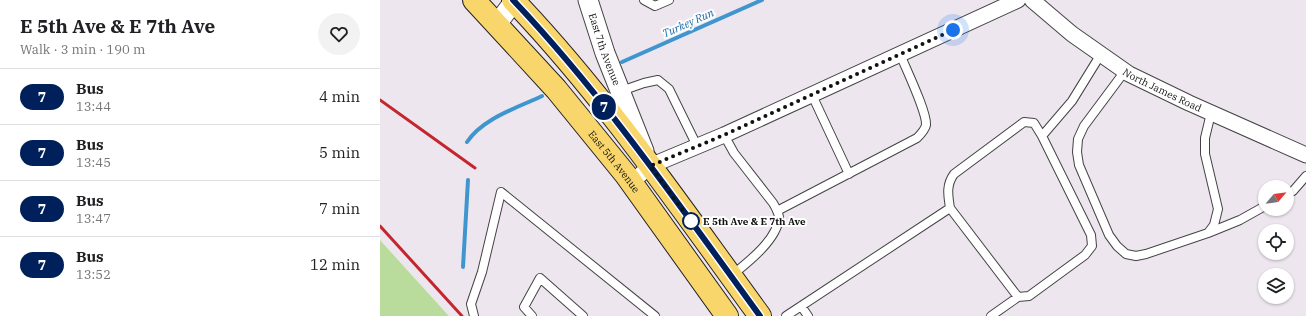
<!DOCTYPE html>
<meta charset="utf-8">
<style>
body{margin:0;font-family:"IBM Plex Serif",serif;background:#f2f2f2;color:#202124;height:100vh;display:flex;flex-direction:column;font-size:15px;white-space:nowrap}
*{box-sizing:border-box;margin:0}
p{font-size:13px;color:#757577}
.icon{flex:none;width:22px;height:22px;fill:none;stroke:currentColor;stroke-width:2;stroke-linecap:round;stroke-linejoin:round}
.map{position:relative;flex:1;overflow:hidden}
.panel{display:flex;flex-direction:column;background:#fff;width:380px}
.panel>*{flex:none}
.badge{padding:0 8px;border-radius:13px;font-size:14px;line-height:26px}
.needle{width:26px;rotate:61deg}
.controls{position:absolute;left:878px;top:180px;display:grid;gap:8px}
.controls a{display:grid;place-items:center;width:36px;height:36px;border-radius:50%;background:#fff;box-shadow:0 1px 3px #0004;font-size:20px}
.you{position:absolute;width:20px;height:20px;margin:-10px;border:3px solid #fff;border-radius:50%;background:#1a73e8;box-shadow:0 0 0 6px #1a73e833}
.map>.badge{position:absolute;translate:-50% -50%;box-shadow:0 0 0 2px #fff}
.round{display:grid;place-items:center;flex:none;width:42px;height:42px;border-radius:21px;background:#f2f2f2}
.summary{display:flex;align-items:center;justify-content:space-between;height:68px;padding:0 20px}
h1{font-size:19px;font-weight:700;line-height:30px}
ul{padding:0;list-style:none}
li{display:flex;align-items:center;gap:12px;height:56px;padding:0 20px;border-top:1px solid #e0e0e0}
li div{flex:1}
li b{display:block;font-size:15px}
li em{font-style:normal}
li .badge{min-width:44px;font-weight:700;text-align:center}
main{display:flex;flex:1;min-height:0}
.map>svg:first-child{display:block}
.industrial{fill:#eee6ef;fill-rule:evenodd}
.forest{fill:#b9dc9c}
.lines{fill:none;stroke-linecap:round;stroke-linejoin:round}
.stream{stroke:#3f96cf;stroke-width:4}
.service-casing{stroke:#444;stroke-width:10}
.minor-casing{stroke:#444;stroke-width:17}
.tertiary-casing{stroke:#444;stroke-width:21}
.primary-casing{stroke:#222;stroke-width:24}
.service{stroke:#fff;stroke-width:8}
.minor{stroke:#fff;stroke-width:15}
.tertiary{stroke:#fff;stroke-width:19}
.primary{stroke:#f9d66b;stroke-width:22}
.rail{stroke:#c4262e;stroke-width:3}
.line-casing{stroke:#fff;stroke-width:9}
.line{stroke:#00205b;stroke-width:6}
.walk{stroke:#111;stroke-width:4;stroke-dasharray:0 7.2}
.stop-dot{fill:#fff;stroke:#00205b;stroke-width:2}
.labels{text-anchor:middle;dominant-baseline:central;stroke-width:4;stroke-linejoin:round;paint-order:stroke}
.street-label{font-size:10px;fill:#111;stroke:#fff}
.stop-label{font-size:10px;font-weight:bold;fill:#111;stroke:#fff;text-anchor:start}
.water-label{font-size:11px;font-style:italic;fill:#1768a6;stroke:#fff}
</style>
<main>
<section class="panel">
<div class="summary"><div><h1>E 5th Ave &amp; E 7th Ave</h1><p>Walk · 3 min · 190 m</p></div><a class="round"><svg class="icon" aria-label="heart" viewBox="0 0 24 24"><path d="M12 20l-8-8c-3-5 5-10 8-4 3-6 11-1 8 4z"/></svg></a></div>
<ul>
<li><span class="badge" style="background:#00205b;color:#fff">7</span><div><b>Bus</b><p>13:44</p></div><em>4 min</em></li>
<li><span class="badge" style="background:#00205b;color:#fff">7</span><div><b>Bus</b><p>13:45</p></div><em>5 min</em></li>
<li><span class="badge" style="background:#00205b;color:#fff">7</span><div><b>Bus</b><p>13:47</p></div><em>7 min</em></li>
<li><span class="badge" style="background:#00205b;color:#fff">7</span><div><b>Bus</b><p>13:52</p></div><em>12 min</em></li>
</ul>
</section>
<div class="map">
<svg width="926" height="316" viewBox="0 0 926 316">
<rect width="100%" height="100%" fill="#fffdf5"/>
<path class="industrial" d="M 0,0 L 926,0 L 926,316 L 69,316 L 0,240 ZM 885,187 L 907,187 L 907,209 L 885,209 ZM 885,231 L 907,231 L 907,253 L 885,253 ZM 885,275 L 907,275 L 907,297 L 885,297 Z"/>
<path class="forest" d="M 0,240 L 69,316 L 0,316 Z"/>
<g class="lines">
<path class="stream" d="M 242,62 L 382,0
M 87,142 C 103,118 137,108 162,96
M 83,267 L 88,180"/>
<g class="service-casing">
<path id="service" d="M 264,0 L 275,6 L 289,0
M 745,71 L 704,126 L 698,139 L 697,152 L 699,165 L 729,235 L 737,246 L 746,254 L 756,256 L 766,254 L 828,233 L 834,225 L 838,209 L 825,154 L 825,138 L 831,113
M 241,91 L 264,83 L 278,80 L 289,89 L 317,146
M 432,95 L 469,174
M 344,135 L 354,153 L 393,203 C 396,208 399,213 399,218 C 397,240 367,263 351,276
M 907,194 L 913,191 L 926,176
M 570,208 L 638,297 L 649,296 L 705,255 L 712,246 L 711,235 L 662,136
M 397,211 L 537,138 C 541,134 545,130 546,125 C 547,112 526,69 520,54
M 828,233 L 860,220 L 885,206
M 421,306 L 428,316
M 94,316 L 91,304 L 102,272 L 121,192 L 275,316
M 152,316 L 144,307 L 160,278 L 203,316
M 406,316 L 570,208 C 568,195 566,185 574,174 L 644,122 L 654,123 L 662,136 L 692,101 L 721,54
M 611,316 L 638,297"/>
</g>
<g class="minor-casing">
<g id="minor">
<path id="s1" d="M 652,0 L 692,34 L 749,74 L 809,103 L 926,155"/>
<path d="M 251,183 L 270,166 L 344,135 L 638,0"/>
</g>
</g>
<g class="tertiary-casing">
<g id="tertiary">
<path id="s2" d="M 208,0 L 225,53 L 264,151"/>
<path d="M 117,24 L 135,0"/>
</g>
</g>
<g class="primary-casing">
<g id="primary">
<path id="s3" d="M 94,0 L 176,89 L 246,175 L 347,316"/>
<path d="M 133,0 C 225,96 301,208 380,316"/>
</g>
</g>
<use href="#service" class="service"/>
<use href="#minor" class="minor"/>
<use href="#tertiary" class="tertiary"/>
<use href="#primary" class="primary"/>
<path class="rail" d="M 0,100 L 95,168
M 0,226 L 82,316"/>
</g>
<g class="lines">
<g class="line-casing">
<path id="line" d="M 133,0 C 225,97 301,208 380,316"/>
</g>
<use href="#line" class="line"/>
<path class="walk" d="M 311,221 L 270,166 L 344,135 L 573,30"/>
</g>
<circle class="stop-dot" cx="311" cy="221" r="8"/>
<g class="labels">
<g class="street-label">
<text stroke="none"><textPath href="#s2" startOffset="52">East 7th Avenue</textPath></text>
<text stroke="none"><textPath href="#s1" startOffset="159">North James Road</textPath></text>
<text stroke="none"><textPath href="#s3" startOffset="214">East 5th Avenue</textPath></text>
</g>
<g class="stop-label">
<text x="323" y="221">E 5th Ave &amp; E 7th Ave</text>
</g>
<g class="water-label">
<text transform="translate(308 23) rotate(-24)">Turkey Run</text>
</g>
</g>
</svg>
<div class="controls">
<a><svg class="needle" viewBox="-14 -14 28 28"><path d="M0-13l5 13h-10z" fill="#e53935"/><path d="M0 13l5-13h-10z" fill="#757577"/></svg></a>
<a><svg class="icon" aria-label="locate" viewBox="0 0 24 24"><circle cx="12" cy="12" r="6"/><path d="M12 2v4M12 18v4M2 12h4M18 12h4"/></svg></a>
<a><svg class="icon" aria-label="layers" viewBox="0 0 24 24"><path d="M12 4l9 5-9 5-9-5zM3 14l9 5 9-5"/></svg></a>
</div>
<div class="you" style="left:573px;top:30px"></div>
<b class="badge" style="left:224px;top:107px;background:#00205b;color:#fff">7</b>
</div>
</main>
